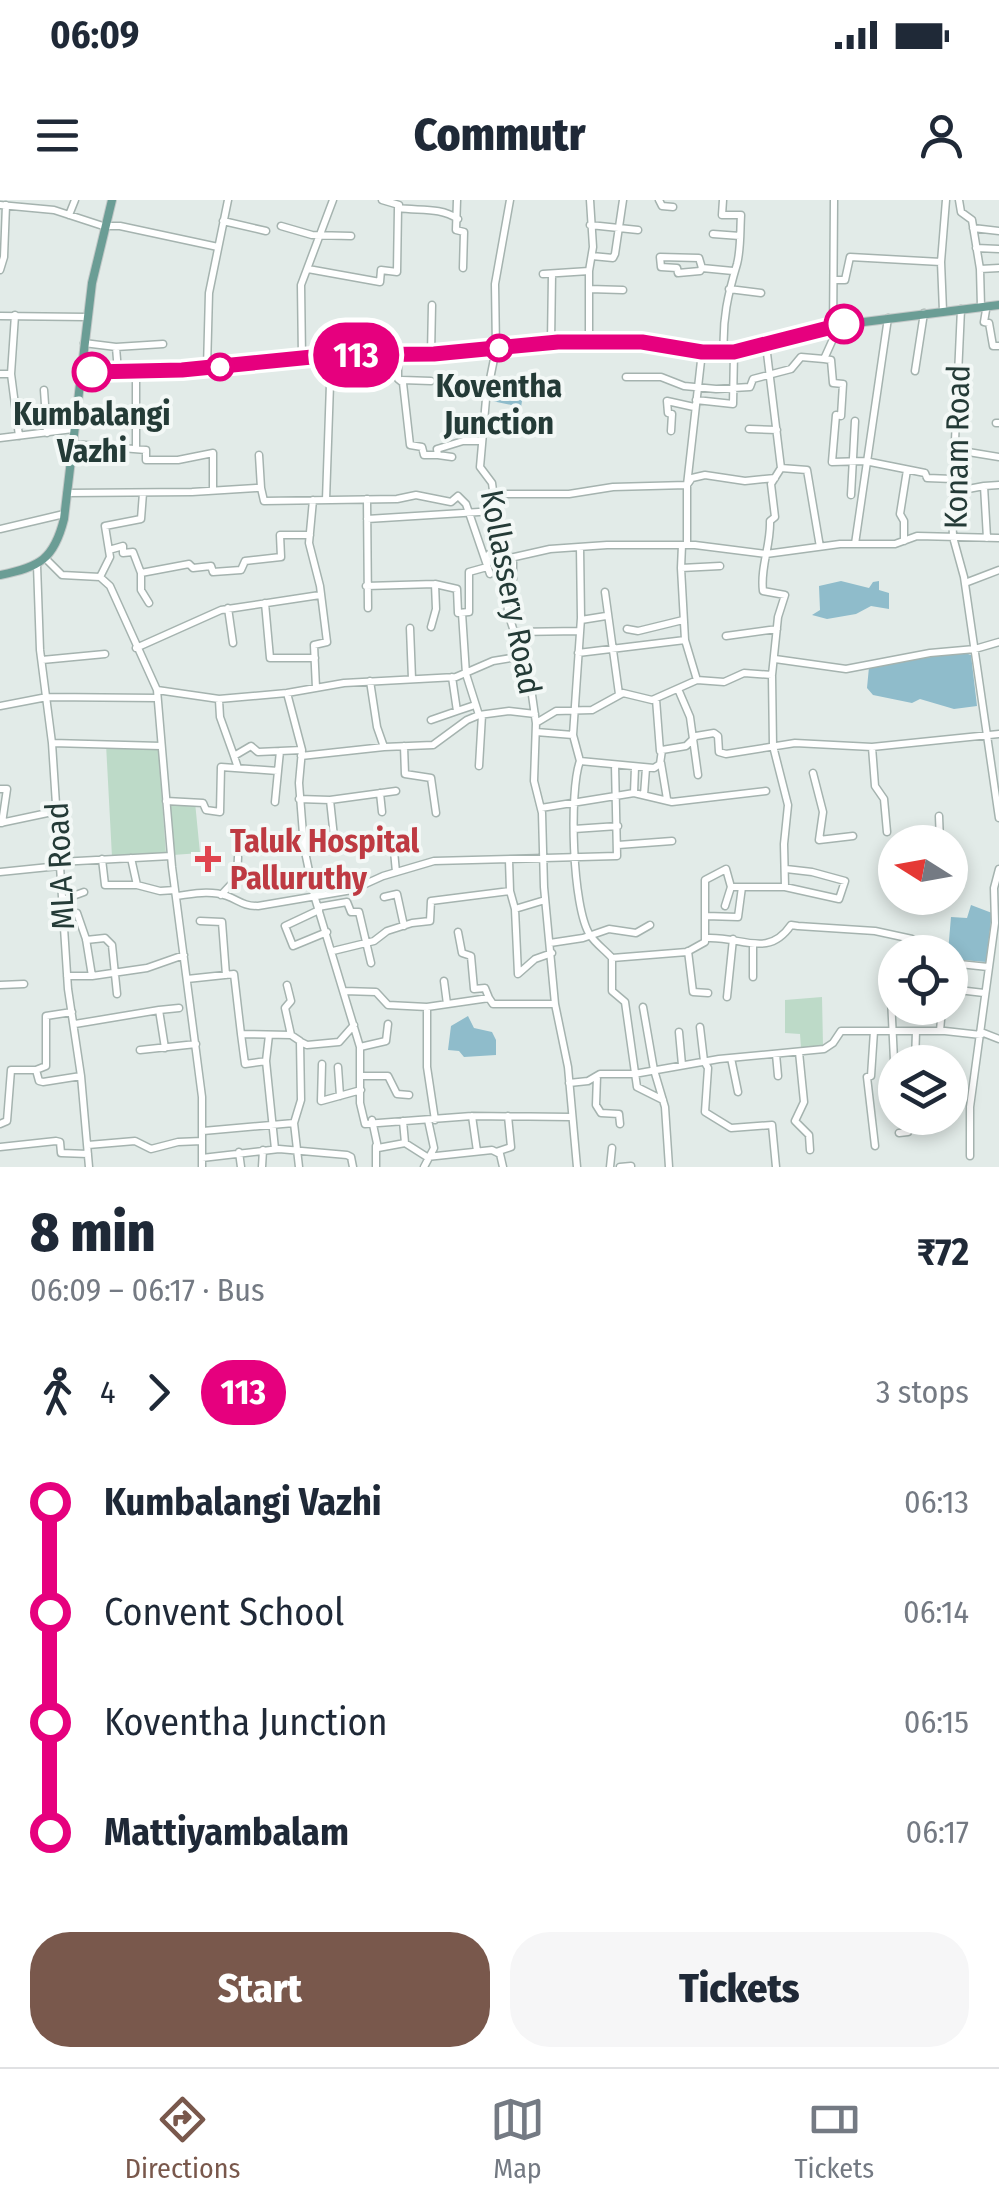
<!DOCTYPE html>
<meta charset="utf-8">
<style>
body{margin:0;font-family:"Fira Sans Condensed",sans-serif;background:#f6f6f7;color:#1f2937;height:100vh;display:flex;flex-direction:column;font-size:38px;white-space:nowrap}
*{box-sizing:border-box;margin:0}
p{font-size:32px;color:#747a83}
.icon{flex:none;width:55px;height:55px;fill:none;stroke:currentColor;stroke-width:2;stroke-linecap:round;stroke-linejoin:round}
.map{position:relative;height:967px;overflow:hidden}
.sheet{display:flex;flex-direction:column;background:#fff;flex:1}
.sheet>*{flex:none}
.badge{padding:0 20px;border-radius:32px;font-size:35px;line-height:65px}
.needle{width:65px;rotate:281deg}
.controls{position:absolute;left:878px;top:625px;display:grid;gap:20px}
.controls a{display:grid;place-items:center;width:90px;height:90px;border-radius:50%;background:#fff;box-shadow:0 5px 15px #0003;font-size:50px}
.map>.badge{position:absolute;translate:-50% -50%;box-shadow:0 0 0 5px #fff}
.legs{display:flex;align-items:center;gap:15px;height:110px;padding:0 30px;font-size:32px}
.legs p{margin-inline-start:auto}
.headline{display:flex;align-items:center;justify-content:space-between;height:170px;padding:0 30px}
h1{font-size:55px;font-weight:800;line-height:75px}
.action{display:flex;gap:20px;margin-top:auto;padding:20px 30px}
.action a{flex:1;height:115px;border-radius:40px;background:#79584c;color:#fff;font-size:40px;font-weight:800;line-height:115px;text-align:center}
.action a+a{background:#f6f6f7;color:#1f2937}
ul{padding:0 30px;list-style:none}
li{display:flex;align-items:center;gap:35px;height:110px;font-size:38px}
li i{display:grid;place-items:center;width:15px;height:100%;margin:0 12px;background:currentColor}
li i::after{content:'';width:25px;height:25px;margin:-12px;border:8px solid;border-radius:50%;background:#fff}
li p{margin-inline-start:auto}
li:first-child i{background:linear-gradient(#0000 50%,currentColor 0)}
li:last-child i{background:linear-gradient(currentColor 50%,#0000 0)}
.status{display:flex;justify-content:space-between;align-items:center;height:70px;padding:0 50px;background:#fff;direction:ltr}
.status svg{height:28px;fill:currentColor}
header{display:flex;justify-content:space-between;align-items:center;height:130px;padding:0 30px;background:#fff;font-size:45px;font-weight:800}
.tabs{display:flex;justify-content:space-around;align-items:center;height:140px;border-top:2px solid #e0e1e3;background:#fff;font-size:28px;color:#747a83}
.tabs a{display:grid;justify-items:center;gap:5px}
.tabs .active{color:#79584c}
.map>svg:first-child{display:block}
.green{fill:#bddac8}
.water{fill:#8fbccb}
.lines{fill:none;stroke-linecap:round;stroke-linejoin:round}
.minor-casing{stroke:#a5b3af;stroke-width:9}
.major-casing{stroke:#c2c8c7;stroke-width:10}
.minor{stroke:#fff;stroke-width:6}
.major{stroke:#6b9d95;stroke-width:8}
.line-1-casing{stroke:#fff;stroke-width:22}
.line-1{stroke:#e6007e;stroke-width:15}
.stop-1-dot{fill:#fff;stroke:#e6007e;stroke-width:5}
.health-dot{fill:#e0444e;stroke:#f3f8f6;stroke-width:4}
.labels{text-anchor:middle;dominant-baseline:central;stroke-width:8;stroke-linejoin:round;paint-order:stroke}
.stop-label{font-size:32px;font-weight:bold;fill:#243b37;stroke:#f3f8f6}
.street-label{font-size:32px;fill:#243b37;stroke:#f3f8f6}
.health-label{font-size:32px;font-weight:bold;fill:#be3a42;stroke:#f3f8f6;text-anchor:start}
</style>
<div class="status"><b>06:09</b><svg viewBox="0 0 49 12"><path d="M0 12V9h3v3zM5 12V6h3v6zM10 12V3h3v9zM15 12V0h3v12zM26 1h20v11H26zM47 4h2v5h-2z"/></svg></div>
<header><svg class="icon" aria-label="menu" viewBox="0 0 24 24"><path d="M4 6h16M4 12h16M4 18h16"/></svg>Commutr<svg class="icon" aria-label="person" viewBox="0 0 24 24"><circle cx="12" cy="8" r="4"/><path d="M4 21q1-7 8-7t8 7"/></svg></header>
<div class="map">
<svg width="999" height="967" viewBox="0 0 999 967">
<rect width="100%" height="100%" fill="#e2ebe8"/>
<path class="green" d="M 106,544 L 158,545 L 166,654 L 112,657 Z
M 169,601 L 195,602 L 200,653 L 173,655 Z
M 822,797 L 823,846 L 801,848 L 800,834 L 785,833 L 785,800 Z"/>
<path class="water" d="M 496,183 L 524,189 L 521,207 L 492,201 Z
M 841,381 L 869,388 L 873,382 L 879,381 L 879,390 L 889,393 L 889,409 L 871,406 L 856,414 L 827,419 L 812,415 L 820,410 L 819,386 Z
M 962,452 L 971,455 L 977,506 L 954,509 L 920,499 L 912,503 L 873,495 L 867,488 L 869,467 Z
M 971,705 L 992,713 L 986,762 L 950,759 L 948,752 L 951,717 L 967,718 Z
M 468,816 L 474,828 L 492,832 L 496,840 L 496,855 L 464,857 L 459,851 L 448,850 L 451,826 Z"/>
<g class="lines">
<g class="minor-casing">
<path id="minor" d="M 382,0 L 399,5 L 398,8 C 420,11 440,7 458,19
M 457,0 L 456,30 L 464,32 L 463,68
M 510,0 L 495,84 L 496,149 L 486,199 L 480,267 L 492,283 L 501,351 L 513,362 L 513,379 L 507,396 L 508,413 L 530,481 L 536,523 L 534,581 L 542,613 L 544,687 L 555,804 L 568,867 L 577,967
M 659,0 L 662,6 L 673,7
M 723,0 L 722,15 L 741,15 C 740,31 741,49 737,64 C 728,94 722,120 724,152
M 959,0 L 961,12 L 972,20 L 980,69 L 981,107 L 986,110 L 984,122 L 989,123 L 993,146 L 999,146
M 0,5 L 54,10 L 103,26 L 120,26 L 218,47
M 69,15 L 75,0
M 223,21 L 266,31
M 590,25 L 638,30
M 281,26 L 312,35 L 351,36
M 973,28 L 999,31
M 713,34 L 740,36
M 976,48 L 999,49
M 592,56 L 613,58 L 615,54 L 623,0
M 702,68 L 699,58 L 660,57 L 661,67 L 677,68 L 678,73 L 700,71 L 702,68 L 733,71
M 308,69 L 380,82 L 381,70 L 397,72 L 398,8
M 980,69 L 999,68
M 0,70 L 4,57 L 6,5
M 543,74 L 589,71
M 835,80 L 845,80 L 850,57 L 941,62
M 589,89 L 623,90
M 729,89 L 761,93
M 961,109 L 952,307 L 953,337 L 964,377 L 999,618
M 943,111 L 941,62 L 946,0
M 0,116 L 87,117
M 589,142 L 589,71 L 593,47 L 590,0
M 84,143 L 116,147 L 163,144
M 551,143 L 552,74
M 766,145 L 781,268
M 116,147 L 118,172
M 398,154 L 398,179 L 403,183 L 410,245 L 422,247 L 424,255 L 438,255 L 437,249 L 463,241 L 481,241
M 431,154 L 432,105
M 302,158 L 301,85 L 333,0
M 824,159 L 831,160 L 833,183 L 843,184 L 841,216 L 836,215 L 832,262 L 865,261 L 925,273 L 927,278 L 953,279
M 207,168 L 209,93 L 228,0
M 915,171 L 924,113
M 0,174 L 11,174 L 19,236
M 11,174 L 15,115
M 626,177 L 661,177 L 684,186 L 716,189 L 750,187 L 753,179 L 791,169 L 801,157 L 824,159 L 833,139 L 834,0
M 402,180 L 431,181
M 44,190 L 47,233
M 696,200 L 733,204 L 734,152
M 996,223 L 999,223
M 749,229 L 777,230
M 671,231 L 672,214 L 668,213 L 667,201 L 694,207
M 0,238 L 73,229
M 73,244 L 146,250 L 146,260 L 178,260 L 213,253 L 213,290
M 136,249 L 136,171
M 956,250 L 999,257
M 259,255 L 261,288
M 438,255 L 452,257
M 953,280 L 964,282 L 968,289 L 984,286 L 987,338
M 984,286 L 999,285
M 67,293 L 192,292 L 256,288 L 261,288 L 264,301 L 397,299 L 416,295 L 451,302 L 458,296 L 466,304 L 490,374
M 493,294 L 569,294 L 613,287 L 687,285 L 692,278 L 705,275 L 745,281 L 775,278
M 851,295 L 855,221
M 367,299 L 368,408
M 313,300 L 309,343 L 320,386 L 327,442 L 314,445 L 316,488
M 326,300 L 331,155
M 367,319 L 495,311
M 0,329 L 64,314
M 904,341 L 904,321 L 900,314 L 907,270
M 855,344 L 888,118
M 687,345 L 687,285 L 702,152
M 109,350 L 123,346 L 123,353 L 133,352 L 141,373 L 189,364 L 193,368 L 211,366 L 213,372 L 241,370 L 245,361 L 281,357 L 280,335 L 310,335
M 45,358 L 62,375 L 100,377 L 110,386 L 157,490 L 219,499 L 287,493 L 344,483 L 456,477 L 493,461 L 523,456
M 510,358 L 550,349 L 607,345 L 695,345 L 766,354 L 840,344 L 895,344 L 917,336 L 999,338
M 37,365 L 40,450 L 52,543 L 68,789 L 81,876 L 89,967
M 681,368 L 682,345
M 141,373 L 141,390 L 149,403
M 100,377 L 110,357 L 105,326 L 141,319 L 143,293
M 965,383 L 999,370
M 366,386 L 435,384 L 457,389 L 458,413 L 469,412 L 469,372 L 487,367 L 489,354 L 503,353
M 605,392 L 619,494
M 265,403 L 270,458 L 315,458
M 228,408 L 233,443
M 462,413 L 466,474 L 479,515
M 581,420 L 606,416
M 431,427 L 436,409 L 435,384
M 410,428 L 412,479
M 627,429 L 638,431 L 683,420
M 515,432 L 580,431
M 726,436 L 777,429
M 685,440 L 681,368 L 720,366
M 136,448 L 221,410 L 320,395
M 578,453 L 685,440 L 697,480
M 775,459 L 846,469 L 930,453 L 975,449 L 999,442
M 42,460 L 105,454
M 772,476 L 773,546 L 788,605 L 784,644 L 785,687
M 452,477 L 457,511 L 475,505
M 370,481 L 377,527 L 384,547
M 678,489 L 690,517 L 698,575
M 157,490 L 172,667 L 202,897 L 202,967
M 287,493 L 302,550 L 299,583 L 304,647 L 314,695 L 360,847 L 360,903 L 365,924 L 472,916
M 656,499 L 660,551
M 219,500 L 220,517 L 234,556
M 0,506 L 47,497 L 157,498
M 431,520 L 457,511
M 536,523 L 556,511 L 592,510 L 623,493 L 652,500 L 697,480 L 724,482 L 744,473 L 772,475 L 778,417 L 785,395 L 763,391 C 760,367 771,345 770,321 L 775,317 L 771,284 L 781,268 L 807,270 L 820,347
M 536,532 L 573,535 L 580,561 L 654,568 L 660,564 L 662,550 L 686,546 L 696,536 L 714,533 L 718,536 L 719,552 L 726,554 L 795,543 L 872,547 L 999,534
M 573,535 L 581,418 L 580,347
M 52,543 L 161,546
M 404,546 L 405,574 L 431,578 L 436,613
M 872,547 L 875,586 L 884,599 L 887,632
M 301,556 L 384,547 L 433,545 L 467,520 L 479,515 L 509,511 L 535,514
M 580,561 C 569,590 572,708 590,735 C 595,743 606,751 612,758 L 612,791 L 625,802 L 637,887 L 663,900
M 661,563 L 667,599
M 479,566 L 482,515
M 238,568 L 234,556 L 251,546 L 258,552 L 302,550
M 278,571 L 280,551
M 813,573 L 823,612 L 819,640 L 853,636
M 0,589 L 7,589 L 2,623
M 380,593 L 382,612
M 634,593 L 672,602 L 766,591
M 644,595 L 646,568
M 299,599 L 330,600 L 335,646
M 330,600 L 396,591
M 166,601 L 203,603 L 206,610 L 220,612 L 221,567 L 278,571 L 275,602
M 541,608 L 634,593 L 635,567
M 939,616 L 940,642
M 0,623 L 57,611
M 574,629 L 618,626
M 618,645 L 672,641
M 304,647 L 335,646 L 361,640 L 394,651 L 396,672
M 131,658 L 137,685 L 160,691 L 175,690
M 102,659 L 105,685 L 137,685
M 59,662 L 171,656
M 0,672 L 59,666
M 731,687 L 785,687 L 839,699 L 845,681 L 812,672 L 786,669
M 510,691 L 515,709 L 545,700
M 221,695 L 237,678 L 238,657
M 176,696 C 193,694 210,690 227,696 C 240,701 243,706 258,706 L 352,690 L 383,676 L 434,661 L 617,656 L 615,565
M 384,697 L 397,694 L 404,726
M 62,700 L 84,692
M 318,707 L 347,702 L 351,712 L 359,712 L 371,763
M 515,709 L 518,774 L 535,759 L 552,753
M 319,710 L 285,726 L 293,746 L 327,732
M 64,715 L 77,713 L 86,739 L 92,776
M 706,716 L 738,717 L 742,687
M 200,721 L 222,722 L 226,775
M 458,732 L 462,753 L 471,756 L 474,789 L 485,788 L 489,798
M 707,738 C 741,736 768,759 791,725 L 798,726 L 875,731 L 912,739 L 914,748 L 926,752
M 86,740 L 105,738 L 112,745 L 117,794
M 550,743 L 583,738 L 609,729 L 636,733 L 650,725
M 753,744 L 753,777
M 333,751 L 374,741 L 387,731 L 412,723 L 430,721 L 431,701 L 510,691 L 509,660
M 688,751 L 693,792 L 708,793
M 612,758 L 687,752 L 705,742 L 705,680 L 726,669 L 731,687 L 725,706
M 950,763 L 988,767
M 67,776 L 92,776 L 147,768 L 184,755
M 187,779 L 234,774 L 241,834 L 291,835 L 300,841 L 301,900 L 294,923
M 444,781 L 447,804
M 0,785 L 24,784
M 287,785 L 291,801 L 285,808 L 291,835
M 950,789 L 984,793
M 344,791 L 376,792 L 388,805 L 427,807
M 727,797 L 733,739
M 891,798 L 895,881
M 643,807 L 654,870 L 665,907 L 669,967
M 159,810 L 179,808
M 75,824 L 159,810 L 165,848
M 700,827 L 704,861 L 708,868 L 705,912 L 731,928 L 772,925 L 776,967
M 874,831 L 871,876 L 867,877 L 875,946
M 940,831 L 942,808
M 679,832 L 682,865
M 981,832 L 999,839
M 241,834 L 245,864 L 266,861 L 275,949
M 301,842 L 307,845 L 339,842 L 354,825
M 360,847 L 386,841 L 388,824
M 140,850 L 196,844
M 799,852 L 804,902 L 795,921 L 809,935 L 810,950
M 776,854 L 778,876
M 731,858 L 738,892
M 266,861 L 269,835
M 915,862 L 916,831
M 322,864 L 321,901 L 361,890
M 338,867 L 340,896
M 36,870 L 46,866 L 46,816 L 72,812
M 361,876 L 388,876 L 397,894 L 409,895
M 597,876 L 596,905 L 601,913 L 619,914 L 620,924
M 569,883 L 588,881 L 600,874 L 634,874 L 719,859 L 824,849 L 833,843 L 841,831 L 945,831 L 981,835
M 372,920 L 378,948 L 405,943 L 427,957 L 492,950 L 500,954 L 503,967
M 435,920 L 427,867 L 427,807 L 489,798 L 493,804 L 555,804
M 403,921 L 405,943
M 0,924 L 7,921 L 11,870 L 36,870 L 39,881 L 43,882 L 81,876
M 203,931 L 294,923 L 299,967
M 899,933 L 908,932 L 909,918
M 88,945 L 135,941 L 151,949 L 178,942 L 202,941
M 0,947 L 56,941 L 60,942 L 61,953 L 88,954
M 477,951 L 472,916 L 571,917
M 239,952 L 241,967
M 496,952 L 511,947 L 508,916
M 970,956 L 970,907 L 995,723 L 994,688 L 999,669
M 202,958 L 279,949 L 347,955 L 351,957 L 353,967
M 262,967 L 263,950
M 376,967 L 376,946
M 424,967 L 434,948 L 428,920
M 610,967 L 612,948
M 620,967 L 631,966"/>
</g>
<g class="major-casing">
<path id="major" d="M 79,172 L 182,170 L 331,155 L 434,154 L 558,142 L 641,142 L 702,152 L 734,152 L 832,126 L 999,105
M 0,375 C 40,367 54,359 64,319 L 92,83 L 112,0"/>
</g>
<use href="#minor" class="minor"/>
<use href="#major" class="major"/>
</g>
<g class="lines">
<g class="line-1-casing">
<path id="line-1" d="M 92,172 L 182,170 L 332,155 L 434,154 L 558,142 L 642,142 L 702,152 L 734,152 L 844,124"/>
</g>
<use href="#line-1" class="line-1"/>
</g>
<g class="stop-1-dot">
<circle cx="844" cy="124" r="18"/>
<circle cx="499" cy="148" r="12"/>
<circle cx="220" cy="167" r="12"/>
<circle cx="92" cy="172" r="18"/>
</g>
<path class="health-dot" d="M203 644h10v10h10v10h-10v10h-10v-10h-10v-10h10z"/>
<g class="labels">
<g class="stop-label">
<text x="499" y="186">Koventha<tspan x="499" dy="37">Junction</tspan></text>
<text x="92" y="214">Kumbalangi<tspan x="92" dy="37">Vazhi</tspan></text>
</g>
<g class="street-label">
<text transform="translate(957 247) rotate(-89)">Konam Road</text>
<text transform="translate(511 392) rotate(79)">Kollassery Road</text>
<text transform="translate(60 666) rotate(-93)">MLA Road</text>
</g>
<g class="health-label">
<text x="230" y="641">Taluk Hospital<tspan x="230" dy="37">Palluruthy</tspan></text>
</g>
</g>
</svg>
<div class="controls">
<a><svg class="needle" viewBox="-14 -14 28 28"><path d="M0-13l5 13h-10z" fill="#e53935"/><path d="M0 13l5-13h-10z" fill="#747a83"/></svg></a>
<a><svg class="icon" aria-label="locate" viewBox="0 0 24 24"><circle cx="12" cy="12" r="6"/><path d="M12 2v4M12 18v4M2 12h4M18 12h4"/></svg></a>
<a><svg class="icon" aria-label="layers" viewBox="0 0 24 24"><path d="M12 4l9 5-9 5-9-5zM3 14l9 5 9-5"/></svg></a>
</div>
<b class="badge" style="left:356px;top:155px;background:#e6007e;color:#fff">113</b>
</div>
<section class="sheet">
<div class="headline"><div><h1>8 min</h1><p>06:09 – 06:17 · Bus</p></div><b>₹72</b></div>
<div class="legs"><svg class="icon" aria-label="walk" viewBox="0 0 24 24"><circle cx="13" cy="4" r="2"/><path d="M13 8l-2 6 4 7M11 14l-3 7M7 12l3-4h3l4 4"/></svg>4<svg class="icon" aria-label="forward" viewBox="0 0 24 24"><path d="M9 5l7 7-7 7"/></svg><b class="badge" style="background:#e6007e;color:#fff">113</b><p>3 stops</p></div>
<ul>
<li><i style="color:#e6007e"></i><b>Kumbalangi Vazhi</b><p>06:13</p></li>
<li><i style="color:#e6007e"></i><span>Convent School</span><p>06:14</p></li>
<li><i style="color:#e6007e"></i><span>Koventha Junction</span><p>06:15</p></li>
<li><i style="color:#e6007e"></i><b>Mattiyambalam</b><p>06:17</p></li>
</ul>
<div class="action"><a>Start</a><a>Tickets</a></div>
</section>
<nav class="tabs">
<a class="active"><svg class="icon" aria-label="directions" viewBox="0 0 24 24"><path d="M12 3l9 9-9 9-9-9zM9 14v-3h6M13 9l2 2-2 2"/></svg>Directions</a>
<a><svg class="icon" aria-label="map" viewBox="0 0 24 24"><path d="M3 6l6-2 6 2 6-2v14l-6 2-6-2-6 2zM9 4v14M15 6v14"/></svg>Map</a>
<a><svg class="icon" aria-label="tickets" viewBox="0 0 24 24"><path d="M3 7h18v10H3zM15 7v10"/></svg>Tickets</a>
</nav>
